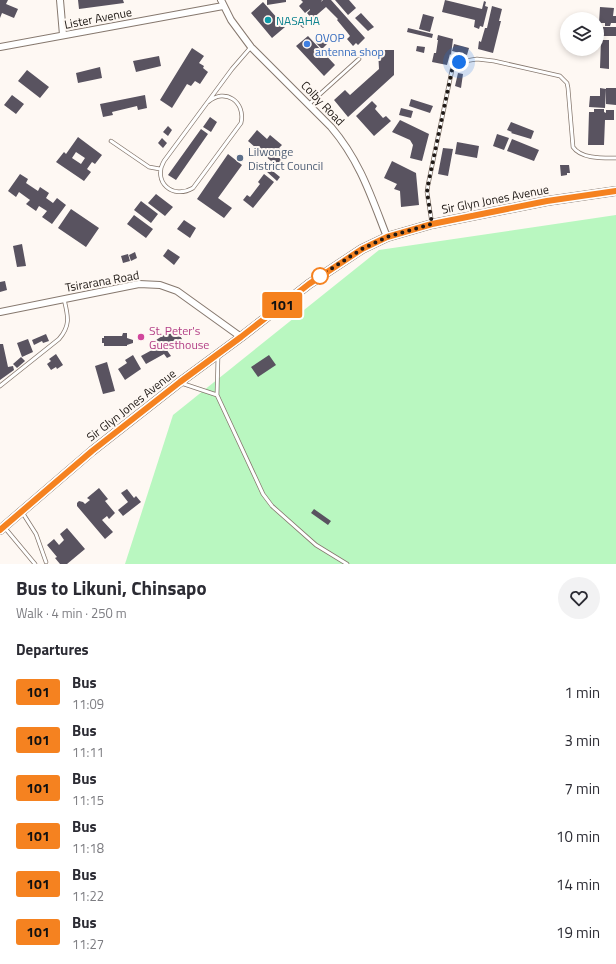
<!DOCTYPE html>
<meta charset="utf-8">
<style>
body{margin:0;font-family:"Titillium Web",sans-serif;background:#f2f2f3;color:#2b2b33;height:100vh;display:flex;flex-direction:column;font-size:15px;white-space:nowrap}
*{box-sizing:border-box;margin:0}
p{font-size:13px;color:#7c7c81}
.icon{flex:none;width:22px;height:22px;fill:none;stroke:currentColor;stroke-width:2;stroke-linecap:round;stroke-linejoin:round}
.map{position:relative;height:564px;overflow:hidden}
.details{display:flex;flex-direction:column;background:#fff;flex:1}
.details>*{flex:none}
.badge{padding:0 8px;border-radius:3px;font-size:14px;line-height:26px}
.buttons{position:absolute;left:560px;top:12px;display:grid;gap:8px}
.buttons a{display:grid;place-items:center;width:44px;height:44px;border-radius:50%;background:#fff;box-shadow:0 2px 6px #0003;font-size:20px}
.you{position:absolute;width:20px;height:20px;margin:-10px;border:3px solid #fff;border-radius:50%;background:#1a73e8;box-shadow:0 0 0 6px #1a73e833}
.map>.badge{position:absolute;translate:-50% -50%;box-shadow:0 0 0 2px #fff}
h2{padding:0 16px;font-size:15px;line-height:36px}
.round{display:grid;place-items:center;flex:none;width:42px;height:42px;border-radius:21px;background:#f2f2f3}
.overview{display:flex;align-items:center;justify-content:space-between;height:68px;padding:0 16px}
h1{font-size:19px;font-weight:700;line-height:30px}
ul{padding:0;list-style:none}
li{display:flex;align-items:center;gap:12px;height:48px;padding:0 16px}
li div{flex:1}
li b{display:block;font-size:15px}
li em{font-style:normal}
li .badge{min-width:44px;font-weight:700;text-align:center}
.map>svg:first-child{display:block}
.green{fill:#b9f7c0}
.building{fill:#595360;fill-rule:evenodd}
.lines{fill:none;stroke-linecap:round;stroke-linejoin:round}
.service-casing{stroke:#86786e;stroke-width:4.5}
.minor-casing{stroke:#86786e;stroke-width:8}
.secondary-casing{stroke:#86786e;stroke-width:10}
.service{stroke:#fff;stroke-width:3}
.minor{stroke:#fff;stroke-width:6}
.secondary{stroke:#fff;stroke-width:9}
.line-casing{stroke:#fff;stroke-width:9}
.line{stroke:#f58220;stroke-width:6}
.walk{stroke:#1f1915;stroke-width:4;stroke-dasharray:0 7.2}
.culture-dot{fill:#0f9aa8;stroke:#fef8f3;stroke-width:1.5}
.shop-dot{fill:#3f7fe0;stroke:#fef8f3;stroke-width:1.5}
.service-dot{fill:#5c6f8a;stroke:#fef8f3;stroke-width:1.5}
.stop-dot{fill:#fff;stroke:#f58220;stroke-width:2}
.hotel-dot{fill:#d1479c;stroke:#fef8f3;stroke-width:1.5}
.labels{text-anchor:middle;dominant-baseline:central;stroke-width:4;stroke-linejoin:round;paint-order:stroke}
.street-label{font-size:12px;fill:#1f1915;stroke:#fef8f3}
.culture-label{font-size:12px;fill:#0d838f;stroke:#fef8f3;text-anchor:start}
.shop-label{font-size:12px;fill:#366cbe;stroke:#fef8f3;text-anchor:start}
.service-label{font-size:12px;fill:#4e5e75;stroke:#fef8f3;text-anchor:start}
.hotel-label{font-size:12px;fill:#b23c85;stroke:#fef8f3;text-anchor:start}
</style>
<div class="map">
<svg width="616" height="564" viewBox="0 0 616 564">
<rect width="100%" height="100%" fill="#fef8f3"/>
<path class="green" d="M 616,215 L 616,564 L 125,564 L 173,415 L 379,250 Z"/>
<path class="building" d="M 0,0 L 8,0 L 6,4 L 18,9 L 14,18 L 2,13 L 0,18 Z
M 78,0 L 123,0 L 124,3 L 79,9 Z
M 267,0 L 286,0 L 286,2 L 267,5 Z
M 301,0 L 322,0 L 321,2 L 323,0 L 331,0 L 365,38 L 358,45 L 356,43 L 353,46 L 347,39 L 350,36 L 347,32 L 337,20 L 338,19 L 326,7 L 312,19 L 307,13 L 310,10 L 310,9 L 305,13 L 299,6 L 303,2 Z
M 335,0 L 349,0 L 356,8 L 348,15 Z
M 445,0 L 482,9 L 484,1 L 486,2 L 485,6 L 488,7 L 483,27 L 480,26 L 479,29 L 474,27 L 475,20 L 442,12 Z
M 263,2 L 285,27 L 272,38 L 251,13 Z
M 492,6 L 502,9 L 499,21 L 501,21 L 493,53 L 478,49 L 479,41 L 481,42 L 485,28 L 487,28 Z
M 600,7 L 614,8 L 613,16 L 616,16 L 616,23 L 611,23 L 610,26 L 605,26 L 605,23 L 599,23 Z
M 361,13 L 374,27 L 368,31 L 355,18 Z
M 423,14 L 434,17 L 430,32 L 419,29 Z
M 306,16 L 311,20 L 303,28 L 298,24 Z
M 603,27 L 616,27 L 616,36 L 603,36 Z
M 408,28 L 433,34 L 432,38 L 407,32 Z
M 438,35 L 453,39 L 451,55 L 450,54 L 447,65 L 432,62 L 434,53 L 436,53 L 438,40 L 437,40 Z
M 308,36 L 335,65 L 324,76 L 296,46 Z
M 321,38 L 327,44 L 322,49 L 316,43 Z
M 601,40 L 609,40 L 609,69 L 600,68 Z
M 454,44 L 469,48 L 467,55 L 452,51 Z
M 417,46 L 425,47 L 424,53 L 416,51 Z
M 192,48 L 204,56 L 199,63 L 204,66 L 203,68 L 208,72 L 200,84 L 195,81 L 191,86 L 187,84 L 172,108 L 160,100 Z
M 378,50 L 394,50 L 394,75 L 348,117 L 334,100 L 345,90 L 350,95 L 379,69 Z
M 159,56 L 161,66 L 136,72 L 133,61 Z
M 100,67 L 102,78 L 78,83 L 76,73 Z
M 27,70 L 49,87 L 40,98 L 18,81 Z
M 458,73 L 463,74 L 461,88 L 455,86 Z
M 600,88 L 606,89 L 605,108 L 589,107 L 590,96 L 600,96 Z
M 606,88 L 616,88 L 616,105 L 606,104 Z
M 12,95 L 24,104 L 16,114 L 4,105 Z
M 145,95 L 147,108 L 138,110 L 137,106 L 112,112 L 113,115 L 103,117 L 100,104 Z
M 411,99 L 433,106 L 430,113 L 409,106 Z
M 372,101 L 377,106 L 375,109 L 383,118 L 386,116 L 391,121 L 374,136 L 356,116 Z
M 401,108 L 413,111 L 411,118 L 399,115 Z
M 594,109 L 604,109 L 604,112 L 606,113 L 606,110 L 614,110 L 614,120 L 605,120 L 604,145 L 588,145 L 589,112 L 594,112 Z
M 210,117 L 217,122 L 211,132 L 203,127 Z
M 400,120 L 429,134 L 422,161 L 410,158 L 413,145 L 410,140 L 392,132 Z
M 511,122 L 534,131 L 531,139 L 511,133 L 512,132 L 507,130 Z
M 168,126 L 172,130 L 168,136 L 163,132 Z
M 201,129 L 208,134 L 176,180 L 168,175 Z
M 257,130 L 267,139 L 270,135 L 282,145 L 279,148 L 288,156 L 278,167 L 248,141 Z
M 497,134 L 509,138 L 504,150 L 493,146 Z
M 78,137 L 102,155 L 95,164 L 92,162 L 87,169 L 91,172 L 84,181 L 56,162 L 64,152 L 66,154 ZM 76,152 L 85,158 L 81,164 L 72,158 Z
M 162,138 L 167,143 L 163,148 L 158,143 Z
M 512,139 L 539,150 L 534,161 L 507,151 Z
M 457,142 L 479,146 L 477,158 L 455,154 Z
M 443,148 L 453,149 L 448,176 L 438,174 Z
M 228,154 L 242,165 L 218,198 L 232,208 L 224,218 L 197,199 Z
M 392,161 L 416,173 L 419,205 L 401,207 L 400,191 L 394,189 L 397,184 L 384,178 Z
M 560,165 L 569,165 L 570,173 L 567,173 L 567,175 L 561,176 Z
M 269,168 L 280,177 L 277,181 L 266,171 Z
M 20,174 L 28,179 L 26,183 L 38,191 L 40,187 L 49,193 L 46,198 L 53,203 L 57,198 L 66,205 L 52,224 L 42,217 L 47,211 L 39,206 L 36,211 L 26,204 L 30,200 L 19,192 L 16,197 L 8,191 Z
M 264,174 L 274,182 L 253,208 L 243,200 L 247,195 L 250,197 L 260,184 L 258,182 Z
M 156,194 L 173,207 L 165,216 L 148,203 Z
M 141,201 L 158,214 L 151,223 L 134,210 Z
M 71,209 L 99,228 L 86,247 L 58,228 Z
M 134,215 L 153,229 L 146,238 L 127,224 Z
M 184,220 L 196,228 L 190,238 L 177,229 Z
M 22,244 L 26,266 L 17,267 L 13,246 Z
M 168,249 L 180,257 L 174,265 L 163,256 Z
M 135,252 L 137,258 L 131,261 L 129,255 Z
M 128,254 L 130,261 L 123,263 L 121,256 Z
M 5,281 L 7,290 L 0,292 L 0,282 Z
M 175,328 L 182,339 L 177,342 L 175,340 L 164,346 L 171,356 L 167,358 L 164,354 L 146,364 L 141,356 L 152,350 L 149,346 L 157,342 L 156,340 Z
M 123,333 L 127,333 L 127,338 L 133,340 L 133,343 L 127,345 L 127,346 L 104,346 L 104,343 L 102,343 L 102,338 L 104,338 L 104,336 L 122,336 Z
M 46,334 L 49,341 L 43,343 L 42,341 L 34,345 L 32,340 Z
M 28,339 L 33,352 L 22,357 L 17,343 Z
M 0,344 L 3,344 L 8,367 L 13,366 L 14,370 L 0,380 Z
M 56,354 L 63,365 L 57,369 L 56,367 L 51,370 L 47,364 L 51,361 L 49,359 Z
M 133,355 L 141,369 L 125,380 L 118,369 L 127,363 L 125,360 Z
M 269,355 L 276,365 L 258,377 L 251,367 Z
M 21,357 L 25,361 L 17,368 L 13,364 Z
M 107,362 L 115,391 L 103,394 L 95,366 Z
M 99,488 L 108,499 L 105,501 L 115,513 L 109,519 L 107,516 L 102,520 L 113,532 L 105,539 L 77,506 L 77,503 L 79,501 L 83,502 L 85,504 L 90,500 L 87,498 Z
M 127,489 L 134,498 L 136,496 L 141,502 L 123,516 L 118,510 L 128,502 L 121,493 Z
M 314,509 L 331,521 L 328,525 L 311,513 Z
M 67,528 L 85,549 L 67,564 L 60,564 L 55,558 L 57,557 L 47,545 L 54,539 L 59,545 L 64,540 L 60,534 Z"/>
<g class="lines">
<g class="service-casing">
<path id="service" d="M 208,102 C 225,87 246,102 241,123 L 193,188 C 173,200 152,182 164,161 L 232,69 L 251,47
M 309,104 L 359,59
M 111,141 L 149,167 L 160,169
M 432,224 L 427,192 L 428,185 L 452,70 L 455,65 L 459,62 L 477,59 L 494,61 L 560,76 L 567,83 L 568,88 L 573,147 C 581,159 603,158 616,158
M 218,356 L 217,395 L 263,494 L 272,506 L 316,545 L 347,564
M 181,383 L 217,395
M 0,386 L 59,339 C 71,325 68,316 64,299
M 22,512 L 36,534 L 46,562
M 5,528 L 35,564"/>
</g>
<g class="minor-casing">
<path id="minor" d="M 60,0 L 63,35
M 221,0 L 231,20 L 251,47 L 331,127 C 360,161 371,196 387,237
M 0,47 L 223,6
M 0,312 L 139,284 L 160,285 L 177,291 L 241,337"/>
</g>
<g class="secondary-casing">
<path id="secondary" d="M 0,530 L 92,451 L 180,382 L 241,337 L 309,284 L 362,249 L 387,237 L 432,224 L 547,201 L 616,191"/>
</g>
<use href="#service" class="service"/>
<use href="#minor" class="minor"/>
<use href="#secondary" class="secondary"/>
</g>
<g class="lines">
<g class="line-casing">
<path id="line" d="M 0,530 L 92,451 L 180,382 L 241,337 L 309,284 L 362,249 L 387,237 L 432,224 L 547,201 L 616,191"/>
</g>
<use href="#line" class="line"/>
<path class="walk" d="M 320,276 L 362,249 L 387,237 L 432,224 L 427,192 L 428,185 L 452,70 L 455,65 L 459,62"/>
</g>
<circle class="culture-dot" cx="268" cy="20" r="4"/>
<circle class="shop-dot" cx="307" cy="44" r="4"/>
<circle class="service-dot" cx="240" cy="158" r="4"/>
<circle class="stop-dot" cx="320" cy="276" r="8"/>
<circle class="hotel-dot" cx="141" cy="337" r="4"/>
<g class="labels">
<g class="street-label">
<text transform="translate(98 18) rotate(-11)">Lister Avenue</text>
<text transform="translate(323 103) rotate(46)">Colby Road</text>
<text transform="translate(495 199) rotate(-11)">Sir Glyn Jones Avenue</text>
<text transform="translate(102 281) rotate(-10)">Tsirarana Road</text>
<text transform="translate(131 405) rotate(-38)">Sir Glyn Jones Avenue</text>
</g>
<g class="culture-label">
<text x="276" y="20">NASAHA</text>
</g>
<g class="shop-label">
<text x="315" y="37">OVOP<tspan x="315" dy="14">antenna shop</tspan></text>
</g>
<g class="service-label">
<text x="248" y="151">Lilwonge<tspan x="248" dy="14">District Council</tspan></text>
</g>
<g class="hotel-label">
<text x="149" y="330">St. Peter's<tspan x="149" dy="14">Guesthouse</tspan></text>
</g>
</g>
</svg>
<div class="buttons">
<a><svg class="icon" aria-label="layers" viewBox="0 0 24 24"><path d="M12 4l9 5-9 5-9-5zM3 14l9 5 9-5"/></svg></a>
</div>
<div class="you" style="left:459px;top:62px"></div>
<b class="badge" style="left:282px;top:305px;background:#f58220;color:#111">101</b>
</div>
<section class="details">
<div class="overview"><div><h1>Bus to Likuni, Chinsapo</h1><p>Walk · 4 min · 250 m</p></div><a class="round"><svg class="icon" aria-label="heart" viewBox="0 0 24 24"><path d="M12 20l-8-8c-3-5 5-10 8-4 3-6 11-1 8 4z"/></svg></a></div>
<h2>Departures</h2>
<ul>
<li><span class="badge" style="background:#f58220;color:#111">101</span><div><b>Bus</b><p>11:09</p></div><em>1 min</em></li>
<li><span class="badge" style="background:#f58220;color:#111">101</span><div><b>Bus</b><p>11:11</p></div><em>3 min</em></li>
<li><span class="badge" style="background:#f58220;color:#111">101</span><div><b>Bus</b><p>11:15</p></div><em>7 min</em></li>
<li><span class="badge" style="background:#f58220;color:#111">101</span><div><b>Bus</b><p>11:18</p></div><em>10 min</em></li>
<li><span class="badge" style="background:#f58220;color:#111">101</span><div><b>Bus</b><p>11:22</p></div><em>14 min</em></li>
<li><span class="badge" style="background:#f58220;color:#111">101</span><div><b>Bus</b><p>11:27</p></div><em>19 min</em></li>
</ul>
</section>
